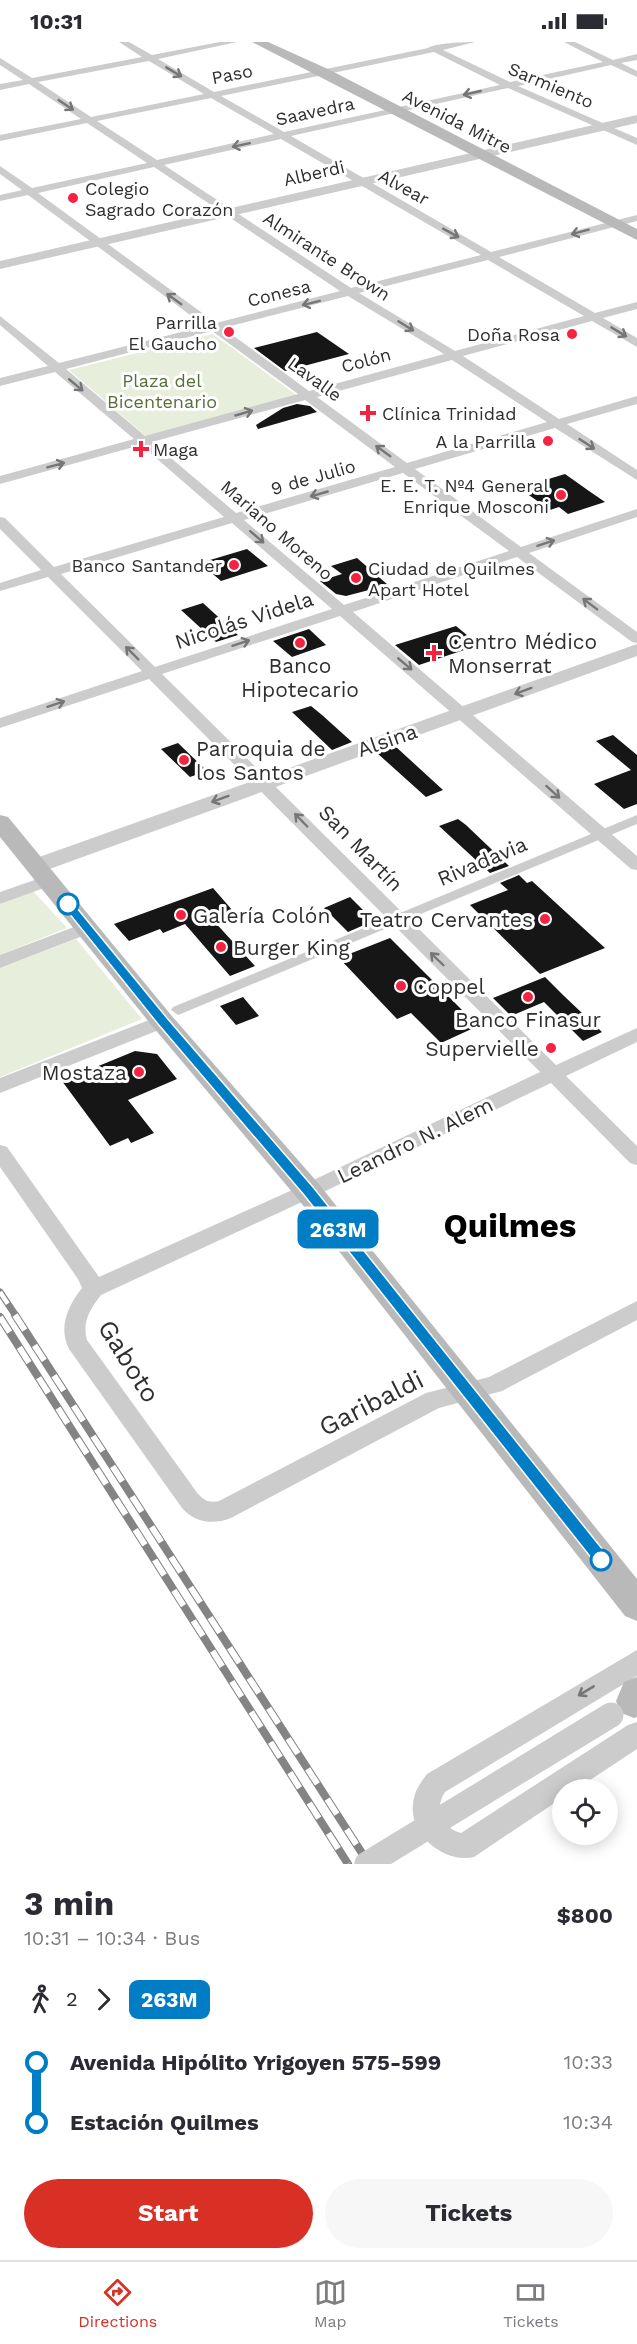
<!DOCTYPE html>
<meta charset="utf-8">
<style>
body{margin:0;font-family:"Work Sans",sans-serif;background:#f7f7f7;color:#2b2b33;height:100vh;display:flex;flex-direction:column;font-size:22px;white-space:nowrap}
*{box-sizing:border-box;margin:0}
p{font-size:20px;color:#7c7c81}
.icon{flex:none;width:33px;height:33px;fill:none;stroke:currentColor;stroke-width:2;stroke-linecap:round;stroke-linejoin:round}
.map{position:relative;height:1822px;overflow:hidden}
.panel{display:flex;flex-direction:column;background:#fff;flex:1}
.panel>*{flex:none}
.badge{padding:0 12px;border-radius:9px;font-size:21px;line-height:39px}
.fabs{position:absolute;left:552px;top:1737px;display:grid;gap:12px}
.fabs a{display:grid;place-items:center;width:66px;height:66px;border-radius:50%;background:#fff;box-shadow:0 3px 15px #0003;font-size:30px}
.map>.badge{position:absolute;translate:-50% -50%;box-shadow:0 0 0 3px #fff}
.legs{display:flex;align-items:center;gap:9px;height:66px;padding:0 24px;font-size:20px}
.legs p{margin-inline-start:auto}
.overview{display:flex;align-items:center;justify-content:space-between;height:102px;padding:0 24px}
h1{font-size:33px;font-weight:700;line-height:45px}
.cta{display:flex;gap:12px;margin-top:auto;padding:12px 24px}
.cta a{flex:1;height:69px;border-radius:36px;background:#d93025;color:#fff;font-size:24px;font-weight:700;line-height:69px;text-align:center}
.cta a+a{background:#f7f7f7;color:#2b2b33}
ul{padding:0 24px;list-style:none}
li{display:flex;align-items:center;gap:21px;height:60px;font-size:22px}
li i{display:grid;place-items:center;width:9px;height:100%;margin:0 8px;background:currentColor}
li i::after{content:'';width:15px;height:15px;margin:-8px;border:4px solid;border-radius:50%;background:#fff}
li p{margin-inline-start:auto}
li:first-child i{background:linear-gradient(#0000 50%,currentColor 0)}
li:last-child i{background:linear-gradient(currentColor 50%,#0000 0)}
.status{display:flex;justify-content:space-between;align-items:center;height:42px;padding:0 30px;background:#fff;direction:ltr}
.status svg{height:16px;fill:currentColor}
.menu{display:flex;justify-content:space-around;align-items:center;height:84px;border-top:2px solid #e1e1e2;background:#fff;font-size:16px;color:#7c7c81}
.menu a{display:grid;justify-items:center;gap:3px}
.menu .active{color:#d93025}
.map>svg:first-child{display:block}
.green{fill:#e7eedc}
.building{fill:#161616}
.lines{fill:none;stroke-linecap:round;stroke-linejoin:round}
.pedestrian{fill:#ccc;fill-rule:evenodd}
.minor{fill:#ccc;fill-rule:evenodd}
.tertiary{fill:#ccc;fill-rule:evenodd}
.secondary{fill:#b9b9b9;fill-rule:evenodd}
.rail-far1-casing{stroke:#848484;stroke-width:7}
.rail-casing{stroke:#848484;stroke-width:8}
.rail-far1{stroke:#fff;stroke-width:4.5;stroke-dasharray:14;stroke-linecap:butt}
.rail{stroke:#fff;stroke-width:6;stroke-dasharray:18;stroke-linecap:butt}
.minor-bridge{stroke:#ccc;stroke-width:25}
.oneway{stroke:#767676}
.line-1{fill:#007dc5;stroke:#fff;stroke-width:1.5}
.poi-dot{fill:#f42341;stroke:#fff;stroke-width:2}
.stop-1-dot{fill:#fff;stroke:#007dc5;stroke-width:3}
.labels{text-anchor:middle;dominant-baseline:central;stroke-width:6;stroke-linejoin:round;paint-order:stroke}
.far-street-label{font-size:18px;fill:#2f2f2f;stroke:#fff}
.far-poi-label{font-size:18px;fill:#2f2f2f;stroke:#fff;text-anchor:end}
.far-park-label{font-size:18px;fill:#566f38;stroke:#fff}
.street-label{font-size:21px;fill:#2f2f2f;stroke:#fff}
.poi-label{font-size:21px;fill:#2f2f2f;stroke:#fff;text-anchor:start}
.near-street-label{font-size:26px;fill:#2f2f2f;stroke:#fff}
.town-label{font-size:33px;font-weight:bold;fill:#000;stroke:#fff}
</style>
<div class="status"><b>10:31</b><svg viewBox="0 0 49 12"><path d="M0 12V9h3v3zM5 12V6h3v6zM10 12V3h3v9zM15 12V0h3v12zM26 1h20v11H26zM47 4h2v5h-2z"/></svg></div>
<div class="map">
<svg width="637" height="1822" viewBox="0 0 637 1822">
<rect width="100%" height="100%" fill="#fff"/>
<path class="green" d="M 213,292 L 299,355 L 148,396 L 69,328 Z
M 33,849 L 67,886 L 0,913 L 0,862 Z
M 76,897 L 142,977 L 0,1035 L 0,926 Z"/>
<path class="building" d="M 317,290 L 349,312 L 285,329 L 254,306 Z
M 297,362 L 310,364 L 317,370 L 258,387 L 256,383 L 283,366 Z
M 565,432 L 589,449 L 605,460 L 568,472 L 559,465 L 550,468 L 519,446 Z
M 247,507 L 268,524 L 221,539 L 200,521 Z
M 357,516 L 388,543 L 346,554 L 336,552 L 320,539 L 342,532 L 331,524 Z
M 203,561 L 238,593 L 216,600 L 181,568 Z
M 456,584 L 479,603 L 419,623 L 395,603 Z
M 309,587 L 326,603 L 292,615 L 273,599 Z
M 311,664 L 322,673 L 352,700 L 332,708 L 292,670 Z
M 613,693 L 637,713 L 637,762 L 624,767 L 594,742 L 631,728 L 596,699 Z
M 178,701 L 207,729 L 190,735 L 161,707 Z
M 395,704 L 443,748 L 426,755 L 377,711 Z
M 458,777 L 466,783 L 509,824 L 490,831 L 439,784 Z
M 519,833 L 527,841 L 532,839 L 605,906 L 540,932 L 470,863 L 508,848 L 500,841 Z
M 213,846 L 233,869 L 212,877 L 255,924 L 230,934 L 185,882 L 163,891 L 160,887 L 129,899 L 114,882 Z
M 350,855 L 367,872 L 364,883 L 348,890 L 324,866 Z
M 390,896 L 478,984 L 441,1001 L 411,971 L 397,977 L 339,916 Z
M 545,935 L 563,953 L 602,990 L 583,999 L 544,960 L 511,974 L 493,956 Z
M 243,955 L 259,974 L 236,983 L 220,964 Z
M 135,1009 L 157,1012 L 177,1037 L 128,1058 L 154,1091 L 131,1101 L 128,1096 L 110,1104 L 62,1039 Z"/>
<g class="lines">
<path class="pedestrian" d="M 637,773 L 637,782 L 183,971 L 178,973 L 171,968 L 173,965 Z"/>
<path class="minor" d="M 119,0 L 129,0 L 152,13 L 220,0 L 237,0 L 158,17 L 214,50 L 428,6 C 435,1 464,0 475,0 L 443,8 L 510,40 L 603,20 L 564,0 L 575,0 L 613,18 L 637,12 L 637,18 L 621,21 L 637,29 L 637,35 L 611,23 L 518,44 L 637,96 L 637,103 L 508,46 L 291,94 L 491,210 L 637,173 L 637,179 L 499,215 L 595,271 L 637,260 L 637,267 L 603,276 L 637,296 L 637,305 L 592,279 L 463,314 L 559,377 L 637,354 L 637,362 L 567,382 L 637,428 L 637,438 L 555,386 L 415,427 L 521,505 L 637,467 L 637,475 L 529,511 L 637,590 L 637,601 L 632,600 L 517,515 L 353,570 L 637,814 L 637,828 L 631,827 L 340,574 L 162,632 L 556,1023 L 637,986 L 637,1000 L 566,1034 L 637,1104 L 637,1123 L 630,1121 L 551,1041 L 315,1154 L 101,1253 C 90,1267 82,1280 87,1298 L 198,1452 C 205,1459 209,1461 219,1459 L 426,1351 L 489,1335 L 637,1259 L 637,1278 L 502,1349 L 439,1366 L 231,1476 C 213,1483 195,1481 182,1466 L 69,1307 C 58,1285 68,1264 82,1246 L 78,1237 L 0,1125 L 0,1103 L 7,1105 L 99,1235 L 301,1144 L 540,1030 L 149,637 L 0,686 L 0,676 L 142,629 L 48,535 L 0,549 L 0,541 L 41,528 L 0,487 L 0,475 L 5,476 L 54,525 L 224,475 L 141,403 L 0,442 L 0,434 L 134,397 L 55,330 L 0,344 L 0,336 L 48,324 L 0,283 L 0,274 L 59,321 L 205,284 L 28,153 L 0,159 L 0,153 L 22,148 L 0,132 L 0,124 L 32,146 L 147,121 L 87,81 L 0,99 L 0,93 L 81,77 L 29,42 L 0,48 L 0,42 L 23,38 L 0,23 L 0,16 L 32,36 L 142,15 ZM 434,10 L 500,43 L 284,90 L 221,54 ZM 149,19 L 204,52 L 91,75 L 38,40 ZM 211,56 L 274,92 L 157,118 L 97,79 ZM 281,97 L 481,213 L 351,246 L 164,123 ZM 154,125 L 340,249 L 216,281 L 38,151 ZM 488,218 L 584,274 L 455,309 L 359,251 ZM 348,254 L 444,312 L 309,349 L 223,286 ZM 212,289 L 298,352 L 145,394 L 66,327 ZM 452,318 L 547,380 L 407,421 L 317,355 ZM 305,358 L 395,425 L 236,471 L 152,400 ZM 403,431 L 509,509 L 344,563 L 244,478 ZM 232,481 L 332,567 L 155,625 L 61,532 Z
M 49,833 L 55,834 L 58,838 L 55,842 L 0,862 L 0,850 Z
M 87,880 L 93,882 L 96,886 L 93,890 L 0,926 L 0,913 Z
M 162,973 L 169,974 L 171,979 L 169,984 L 0,1051 L 0,1036 Z
M 637,1608 L 637,1634 L 445,1750 C 434,1766 442,1786 461,1791 L 628,1683 L 637,1680 L 637,1707 L 575,1748 L 562,1748 L 562,1756 L 474,1815 C 444,1822 409,1792 413,1762 C 414,1750 420,1741 427,1732 Z"/>
<path class="tertiary" d="M 637,73 L 637,81 L 0,227 L 0,219 Z
M 637,602 L 637,614 L 44,829 L 36,831 L 28,829 L 25,824 L 28,819 Z"/>
<path class="secondary" d="M 252,0 L 268,0 L 330,28 L 637,187 L 637,198 Z
M 0,773 L 8,775 L 171,973 L 318,1141 L 637,1537 L 637,1579 L 625,1574 L 298,1157 L 153,985 L 0,795 Z
M 637,1635 L 637,1675 L 634,1676 L 621,1671 L 616,1659 L 624,1640 Z"/>
<g class="rail-far1-casing">
<path id="rail-far1" d="M 0,1250 L 16,1274"/>
</g>
<g class="rail-casing">
<path id="rail" d="M 15,1273 L 369,1822
M 0,1275 L 348,1822"/>
</g>
<use href="#rail-far1" class="rail-far1"/>
<use href="#rail" class="rail"/>
<path class="minor-bridge" d="M 367,1822 L 611,1673"/>
</g>
<defs><path id="oneway-shaft" d="M-6 0H5M1.5-3L5.5 0L1.5 3" fill="none" stroke-width="1.6" stroke-linecap="round" stroke-linejoin="round" transform="scale(1.5)"/></defs>
<g class="oneway">
<use href="#oneway-shaft" transform="translate(174 30) rotate(31)"/>
<use href="#oneway-shaft" transform="translate(472 51) rotate(167)"/>
<use href="#oneway-shaft" transform="translate(66 63) rotate(34)"/>
<use href="#oneway-shaft" transform="translate(241 103) rotate(168)"/>
<use href="#oneway-shaft" transform="translate(580 190) rotate(165)"/>
<use href="#oneway-shaft" transform="translate(451 191) rotate(29)"/>
<use href="#oneway-shaft" transform="translate(174 257) rotate(-144)"/>
<use href="#oneway-shaft" transform="translate(311 261) rotate(166)"/>
<use href="#oneway-shaft" transform="translate(406 284) rotate(32)"/>
<use href="#oneway-shaft" transform="translate(619 290) rotate(31)"/>
<use href="#oneway-shaft" transform="translate(76 343) rotate(40)"/>
<use href="#oneway-shaft" transform="translate(244 371) rotate(-16)"/>
<use href="#oneway-shaft" transform="translate(587 402) rotate(33)"/>
<use href="#oneway-shaft" transform="translate(383 409) rotate(-144)"/>
<use href="#oneway-shaft" transform="translate(56 423) rotate(-15)"/>
<use href="#oneway-shaft" transform="translate(319 452) rotate(164)"/>
<use href="#oneway-shaft" transform="translate(257 495) rotate(41)"/>
<use href="#oneway-shaft" transform="translate(546 501) rotate(-18)"/>
<use href="#oneway-shaft" transform="translate(590 562) rotate(-143)"/>
<use href="#oneway-shaft" transform="translate(241 601) rotate(-18)"/>
<use href="#oneway-shaft" transform="translate(132 611) rotate(-135)"/>
<use href="#oneway-shaft" transform="translate(405 622) rotate(40)"/>
<use href="#oneway-shaft" transform="translate(523 649) rotate(160)"/>
<use href="#oneway-shaft" transform="translate(56 662) rotate(-18)"/>
<use href="#oneway-shaft" transform="translate(553 750) rotate(42)"/>
<use href="#oneway-shaft" transform="translate(220 757) rotate(160)"/>
<use href="#oneway-shaft" transform="translate(301 778) rotate(-134)"/>
<use href="#oneway-shaft" transform="translate(437 917) rotate(-136)"/>
<use href="#oneway-shaft" transform="translate(586 1649) rotate(149)"/>
</g>
<path class="line-1" d="M 68,859 L 72,860 L 167,976 L 313,1145 L 607,1513 L 609,1518 L 607,1522 L 601,1525 L 596,1522 L 304,1153 L 158,982 L 64,865 L 64,860 Z"/>
<g class="poi-dot">
<circle cx="73" cy="156" r="6"/>
<circle cx="229" cy="290" r="6"/>
<circle cx="572" cy="292" r="6"/>
<path d="M365 362h6v6h6v6h-6v6h-6v-6h-6v-6h6z"/>
<circle cx="548" cy="399" r="6"/>
<path d="M138 398h6v6h6v6h-6v6h-6v-6h-6v-6h6z"/>
<circle cx="561" cy="453" r="6"/>
<circle cx="234" cy="523" r="6"/>
<circle cx="356" cy="536" r="6"/>
<circle cx="300" cy="601" r="6"/>
<path d="M431 602h6v6h6v6h-6v6h-6v-6h-6v-6h6z"/>
<circle cx="184" cy="718" r="6"/>
<circle cx="181" cy="873" r="6"/>
<circle cx="545" cy="877" r="6"/>
<circle cx="221" cy="905" r="6"/>
<circle cx="401" cy="944" r="6"/>
<circle cx="528" cy="955" r="6"/>
<circle cx="551" cy="1006" r="6"/>
<circle cx="139" cy="1030" r="6"/>
</g>
<g class="stop-1-dot">
<circle cx="68" cy="862" r="10"/>
<circle cx="601" cy="1518" r="10"/>
</g>
<g class="labels">
<g class="far-street-label">
<text transform="translate(232 32) rotate(-11)">Paso</text>
<text transform="translate(551 43) rotate(23)">Sarmiento</text>
<text transform="translate(315 69) rotate(-12)">Saavedra</text>
<text transform="translate(457 79) rotate(27)">Avenida Mitre</text>
<text transform="translate(314 131) rotate(-13)">Alberdi</text>
<text transform="translate(404 145) rotate(29)">Alvear</text>
<text transform="translate(327 214) rotate(33)">Almirante Brown</text>
<text transform="translate(279 251) rotate(-14)">Conesa</text>
<text transform="translate(366 318) rotate(-15)">Colón</text>
<text transform="translate(315 337) rotate(36)">Lavalle</text>
<text transform="translate(313 435) rotate(-16)">9 de Julio</text>
<text transform="translate(277 488) rotate(41)">Mariano Moreno</text>
</g>
<g class="far-poi-label">
<text x="85" y="146" text-anchor="start">Colegio<tspan x="85" dy="21">Sagrado Corazón</tspan></text>
<text x="217" y="280">Parrilla<tspan x="217" dy="21">El Gaucho</tspan></text>
<text x="560" y="292">Doña Rosa</text>
<text x="382" y="371" text-anchor="start">Clínica Trinidad</text>
<text x="536" y="399">A la Parrilla</text>
<text x="153" y="407" text-anchor="start">Maga</text>
<text x="549" y="443">E. E. T. Nº4 General<tspan x="549" dy="21">Enrique Mosconi</tspan></text>
<text x="222" y="523">Banco Santander</text>
<text x="368" y="526" text-anchor="start">Ciudad de Quilmes<tspan x="368" dy="21">Apart Hotel</tspan></text>
</g>
<g class="far-park-label">
<text x="162" y="338">Plaza del<tspan x="162" dy="21">Bicentenario</tspan></text>
</g>
<g class="street-label">
<text transform="translate(244 578) rotate(-18)">Nicolás Videla</text>
<text transform="translate(387 698) rotate(-19)">Alsina</text>
<text transform="translate(361 806) rotate(46)">San Martín</text>
<text transform="translate(482 819) rotate(-23)">Rivadavia</text>
<text transform="translate(415 1098) rotate(-26)">Leandro N. Alem</text>
</g>
<g class="poi-label">
<text x="448" y="599">Centro Médico<tspan x="448" dy="24">Monserrat</tspan></text>
<text x="300" y="623" text-anchor="middle">Banco<tspan x="300" dy="24">Hipotecario</tspan></text>
<text x="196" y="706">Parroquia de<tspan x="196" dy="24">los Santos</tspan></text>
<text x="193" y="873">Galería Colón</text>
<text x="533" y="877" text-anchor="end">Teatro Cervantes</text>
<text x="233" y="905">Burger King</text>
<text x="413" y="944">Coppel</text>
<text x="528" y="977" text-anchor="middle">Banco Finasur</text>
<text x="539" y="1006" text-anchor="end">Supervielle</text>
<text x="127" y="1030" text-anchor="end">Mostaza</text>
</g>
<g class="near-street-label">
<text transform="translate(129 1319) rotate(58)">Gaboto</text>
<text transform="translate(371 1361) rotate(-27)">Garibaldi</text>
</g>
<g class="town-label">
<text x="510" y="1183">Quilmes</text>
</g>
</g>
</svg>
<div class="fabs">
<a><svg class="icon" aria-label="locate" viewBox="0 0 24 24"><circle cx="12" cy="12" r="6"/><path d="M12 2v4M12 18v4M2 12h4M18 12h4"/></svg></a>
</div>
<b class="badge" style="left:338px;top:1187px;background:#007dc5;color:#fff">263M</b>
</div>
<section class="panel">
<div class="overview"><div><h1>3 min</h1><p>10:31 – 10:34 · Bus</p></div><b>$800</b></div>
<div class="legs"><svg class="icon" aria-label="walk" viewBox="0 0 24 24"><circle cx="13" cy="4" r="2"/><path d="M13 8l-2 6 4 7M11 14l-3 7M7 12l3-4h3l4 4"/></svg>2<svg class="icon" aria-label="forward" viewBox="0 0 24 24"><path d="M9 5l7 7-7 7"/></svg><b class="badge" style="background:#007dc5;color:#fff">263M</b></div>
<ul>
<li><i style="color:#007dc5"></i><b>Avenida Hipólito Yrigoyen 575-599</b><p>10:33</p></li>
<li><i style="color:#007dc5"></i><b>Estación Quilmes</b><p>10:34</p></li>
</ul>
<div class="cta"><a>Start</a><a>Tickets</a></div>
</section>
<nav class="menu">
<a class="active"><svg class="icon" aria-label="directions" viewBox="0 0 24 24"><path d="M12 3l9 9-9 9-9-9zM9 14v-3h6M13 9l2 2-2 2"/></svg>Directions</a>
<a><svg class="icon" aria-label="map" viewBox="0 0 24 24"><path d="M3 6l6-2 6 2 6-2v14l-6 2-6-2-6 2zM9 4v14M15 6v14"/></svg>Map</a>
<a><svg class="icon" aria-label="tickets" viewBox="0 0 24 24"><path d="M3 7h18v10H3zM15 7v10"/></svg>Tickets</a>
</nav>
